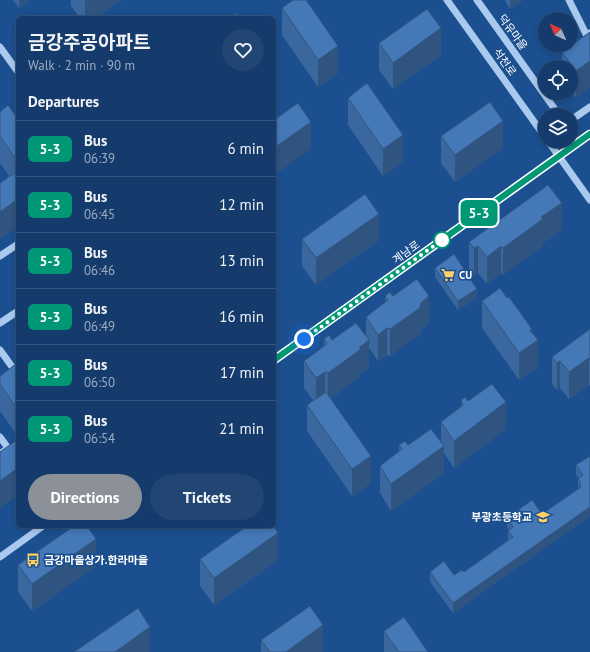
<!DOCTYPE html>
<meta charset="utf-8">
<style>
body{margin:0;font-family:"PT Sans","Noto Sans KR",sans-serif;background:#214673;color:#f1f3f6;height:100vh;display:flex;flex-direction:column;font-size:15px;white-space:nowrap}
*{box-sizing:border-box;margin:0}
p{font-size:13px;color:#9dadc1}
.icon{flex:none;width:22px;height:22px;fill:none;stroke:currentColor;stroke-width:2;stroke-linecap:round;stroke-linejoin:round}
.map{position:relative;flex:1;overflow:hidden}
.sheet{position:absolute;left:16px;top:16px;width:260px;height:512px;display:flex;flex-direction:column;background:#143b6b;border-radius:6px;box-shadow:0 2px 6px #0003,0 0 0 1px #33557e}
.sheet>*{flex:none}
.badge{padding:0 8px;border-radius:6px;font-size:14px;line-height:26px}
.needle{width:26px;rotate:315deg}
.tools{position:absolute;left:538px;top:12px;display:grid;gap:8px}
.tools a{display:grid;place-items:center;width:40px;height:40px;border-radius:50%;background:#143b6b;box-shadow:0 2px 6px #0003,0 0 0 1px #33557e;font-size:20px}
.you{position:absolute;width:20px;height:20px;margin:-10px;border:3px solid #fff;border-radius:50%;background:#1a73e8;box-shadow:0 0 0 6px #1a73e833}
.map>.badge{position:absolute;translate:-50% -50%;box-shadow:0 0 0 2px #fff}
h2{padding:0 12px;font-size:15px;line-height:36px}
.round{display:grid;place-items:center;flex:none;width:42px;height:42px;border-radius:21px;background:#214673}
.summary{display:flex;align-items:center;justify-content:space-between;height:68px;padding:0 12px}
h1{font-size:19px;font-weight:700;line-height:30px}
.button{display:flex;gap:8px;margin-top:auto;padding:8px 12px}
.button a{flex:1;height:46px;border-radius:24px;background:#8c9099;color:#fff;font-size:16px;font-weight:700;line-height:46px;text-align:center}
.button a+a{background:#214673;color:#f1f3f6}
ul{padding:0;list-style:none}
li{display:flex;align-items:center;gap:12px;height:56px;padding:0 12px;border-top:1px solid #33557e}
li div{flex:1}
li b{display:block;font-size:15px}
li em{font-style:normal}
li .badge{min-width:44px;font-weight:700;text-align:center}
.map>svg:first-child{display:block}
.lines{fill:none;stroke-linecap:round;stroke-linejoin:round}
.minor{stroke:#a9c9ee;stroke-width:7}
.wall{fill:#3a679d}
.shaded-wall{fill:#305480}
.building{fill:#4478b7;stroke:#305480}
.line-casing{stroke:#fff;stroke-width:9}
.line{stroke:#009775;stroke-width:6}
.walk{stroke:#fff;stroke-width:4;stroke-dasharray:0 7.2}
.stop-dot{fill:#fff;stroke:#009775;stroke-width:2}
.labels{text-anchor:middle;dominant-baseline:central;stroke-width:3.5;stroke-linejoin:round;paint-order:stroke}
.street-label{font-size:11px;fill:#fff;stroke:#1b4f8f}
.poi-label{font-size:11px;font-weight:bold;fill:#fff;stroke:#1b4f8f;text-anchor:start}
</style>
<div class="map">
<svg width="590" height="652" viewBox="0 0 590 652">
<rect width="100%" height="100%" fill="#1b4f8f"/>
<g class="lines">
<path class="minor" d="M 447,0 L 545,137
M 477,0 L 559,115
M 569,0 L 587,36 L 590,33
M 0,47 L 18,72
M 571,120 L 590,107
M 548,141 L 590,200
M 0,256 L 18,244
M 0,323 L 18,311
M 0,350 L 18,375
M 274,360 L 590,134
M 0,437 L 8,448 L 0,454
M 0,557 L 43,526"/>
</g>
<path class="wall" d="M 13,0 L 31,0 L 19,8 Z
M 71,0 L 121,0 L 96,18 L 80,18 L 71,6 Z
M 505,0 L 523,0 L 510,9 Z
M 282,8 L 338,73 L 318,87 L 282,35 Z
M 590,32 L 576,98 L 571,92 L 571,67 L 562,67 L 562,52 Z
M 379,43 L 441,55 L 393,89 L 379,70 Z
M 348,98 L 403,162 L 383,176 L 348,125 Z
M 0,112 L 18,119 L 18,226 L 0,239 L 0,183 L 9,176 L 0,163 Z
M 441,136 L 503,148 L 455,182 L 441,163 Z
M 562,230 L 543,243 L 543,246 L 503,275 L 501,273 L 487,284 L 478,273 L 474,275 L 469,269 L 469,242 Z
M 302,239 L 379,240 L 316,285 L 302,266 Z
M 435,268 L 477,298 L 458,310 L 435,277 Z
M 385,296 L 393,296 L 429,323 L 421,330 L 420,334 L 390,356 L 387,355 L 378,361 L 369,348 L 369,367 L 360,374 L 360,377 L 331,398 L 371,483 L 352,496 L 307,431 L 307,405 L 313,400 L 304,388 L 304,361 L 324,346 L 324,339 L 332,340 L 366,337 L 366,317 L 385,302 Z
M 507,298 L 532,332 L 538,367 L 519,380 L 482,328 L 482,301 Z
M 590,329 L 590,386 L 589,385 L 569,399 L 560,388 L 557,390 L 552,384 L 552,357 Z
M 18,367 L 18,437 L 0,411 L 0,376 Z
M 461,400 L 468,401 L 506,429 L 454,468 L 444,453 L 444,473 L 391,511 L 380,493 L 380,466 L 399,451 L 399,445 L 441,442 L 441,422 L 461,406 Z
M 590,456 L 590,516 L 453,613 L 430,582 L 430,572 L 454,575 L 464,572 L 508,540 L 508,531 L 509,530 L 507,527 L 507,518 L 542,514 L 578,489 L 578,479 L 579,478 L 576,475 L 576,465 Z
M 200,559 L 278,560 L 214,605 L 200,586 Z
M 18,565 L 96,566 L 32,611 L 18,592 Z
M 384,631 L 428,652 L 384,652 Z
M 261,640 L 323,652 L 261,652 Z"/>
<path class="shaded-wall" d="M 19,0 L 31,0 L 19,8 Z
M 85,0 L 121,0 L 96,18 L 85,18 Z
M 510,0 L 523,0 L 510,9 Z
M 441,28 L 441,55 L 393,89 L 393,63 Z
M 338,46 L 338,73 L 318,87 L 318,60 Z
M 590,61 L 590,88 L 576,98 L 576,71 Z
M 503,121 L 503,148 L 455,182 L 455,155 Z
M 311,122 L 311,149 L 274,175 L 274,148 Z
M 403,135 L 403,162 L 383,176 L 383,149 Z
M 18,199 L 18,226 L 0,239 L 0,212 Z
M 562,203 L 562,230 L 543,243 L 543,246 L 503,275 L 503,248 L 541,217 Z
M 379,214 L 379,240 L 316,285 L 316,258 Z
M 478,246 L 478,273 L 474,275 L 474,248 Z
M 501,246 L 501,273 L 487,284 L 487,257 Z
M 477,289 L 477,298 L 458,310 L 458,301 Z
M 429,296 L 429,323 L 421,330 L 420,334 L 390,356 L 390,329 Z
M 387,328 L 387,355 L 378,361 L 378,335 Z
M 532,329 L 532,344 L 538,340 L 538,367 L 519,380 L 519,353 L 530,330 Z
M 369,340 L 369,367 L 360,374 L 360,377 L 328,400 L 328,373 Z
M 589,358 L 589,385 L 569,399 L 569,372 Z
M 560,361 L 560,388 L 557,390 L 557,363 Z
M 325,372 L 325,399 L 316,405 L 316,378 Z
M 506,402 L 506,429 L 454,468 L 454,441 Z
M 444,446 L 444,473 L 391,511 L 391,484 Z
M 371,456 L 371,483 L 352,496 L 352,469 Z
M 18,468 L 18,495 L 0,508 L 0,481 Z
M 590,507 L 590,516 L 453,613 L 453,603 Z
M 278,533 L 278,560 L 214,605 L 214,578 Z
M 96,539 L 96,566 L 32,611 L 32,584 Z
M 323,625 L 323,652 L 286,652 Z
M 150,627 L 150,652 L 115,652 Z"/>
<path class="building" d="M 293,0 L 306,0 L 338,46 L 318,60 L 282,8 Z
M 427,9 L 441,28 L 393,63 L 379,43 Z
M 237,13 L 240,18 L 230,18 Z
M 590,32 L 590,61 L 576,71 L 562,52 Z
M 367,83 L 403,135 L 383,149 L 348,98 Z
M 490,102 L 503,121 L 455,155 L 441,136 Z
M 298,103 L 311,122 L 274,148 L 274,120 Z
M 8,105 L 18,119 L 18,162 L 0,136 L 0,112 Z
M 17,171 L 18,172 L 18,199 L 0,212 L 0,183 Z
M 548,185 L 562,203 L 541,217 L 543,219 L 503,248 L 501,246 L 487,257 L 478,246 L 474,248 L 469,242 Z
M 365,194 L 379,214 L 316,258 L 302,239 Z
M 454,254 L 477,289 L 458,301 L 435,268 Z
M 417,279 L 429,296 L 421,303 L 420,308 L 390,329 L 387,328 L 378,335 L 366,317 L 388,300 L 385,296 L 390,292 L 393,296 Z
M 500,288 L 507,298 L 509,297 L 532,329 L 530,330 L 538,340 L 519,353 L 482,301 Z
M 356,323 L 369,340 L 360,347 L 360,350 L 328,373 L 325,372 L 316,378 L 304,361 L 327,344 L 324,339 L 329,335 L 332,340 Z
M 590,329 L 590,359 L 589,358 L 569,372 L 560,361 L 557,363 L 552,357 Z
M 16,364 L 18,367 L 18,410 L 0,384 L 0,376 Z
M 492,384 L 506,402 L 454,441 L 441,422 L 463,405 L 461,400 L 465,397 L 468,401 Z
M 326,392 L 371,456 L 352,469 L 307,405 Z
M 431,429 L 444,446 L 391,484 L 380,466 L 402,449 L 399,445 L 405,441 L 408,445 Z
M 18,439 L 18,468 L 0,481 L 0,452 Z
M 590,456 L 590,507 L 453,603 L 430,572 L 444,561 L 454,575 L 462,570 L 464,572 L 513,537 L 508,531 L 513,527 L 507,518 L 532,500 L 542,514 L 581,487 L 579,485 L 581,484 L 578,479 L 583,475 L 576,465 Z
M 74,526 L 87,526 L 96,539 L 32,584 L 18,565 Z
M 247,526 L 273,526 L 278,533 L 214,578 L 200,559 Z
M 310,606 L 323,625 L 286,652 L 270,652 L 261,640 Z
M 138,608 L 150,627 L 115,652 L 74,652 Z
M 404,617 L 428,652 L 399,652 L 384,631 Z"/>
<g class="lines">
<g class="line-casing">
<path id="line" d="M 274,360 L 590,134"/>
</g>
<use href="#line" class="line"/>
<path class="walk" d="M 304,339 L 442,240"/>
</g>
<defs>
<g id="supermarket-bare" transform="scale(1.08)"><path d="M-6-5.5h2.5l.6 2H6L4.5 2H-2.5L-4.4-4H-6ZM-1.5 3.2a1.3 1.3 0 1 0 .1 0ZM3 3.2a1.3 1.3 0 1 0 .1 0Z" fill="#ffd166" stroke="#1b4f8f" stroke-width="2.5" paint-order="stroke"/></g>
<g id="school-bare" transform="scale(1.08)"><path d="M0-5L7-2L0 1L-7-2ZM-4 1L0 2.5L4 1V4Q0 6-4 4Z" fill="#ffd166" stroke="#1b4f8f" stroke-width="2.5" paint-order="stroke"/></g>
<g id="bus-bare" transform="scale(1.08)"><path d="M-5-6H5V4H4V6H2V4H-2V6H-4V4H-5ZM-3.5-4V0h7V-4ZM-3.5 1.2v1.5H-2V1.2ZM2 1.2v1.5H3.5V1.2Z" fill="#ffd166" stroke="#1b4f8f" stroke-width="2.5" paint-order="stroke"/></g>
</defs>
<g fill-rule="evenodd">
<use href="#supermarket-bare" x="448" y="275"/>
<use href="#school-bare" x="543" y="517"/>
<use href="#bus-bare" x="33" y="560"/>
</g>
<circle class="stop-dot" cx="442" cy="240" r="8"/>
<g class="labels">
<g class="street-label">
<text transform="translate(513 32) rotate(54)">덕유마을</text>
<text transform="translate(505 62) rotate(54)">석천로</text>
<text transform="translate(406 252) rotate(-36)">계남로</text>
</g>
<g class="poi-label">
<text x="459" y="275">CU</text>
<text x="532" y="517" text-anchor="end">부광초등학교</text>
<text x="44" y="560">금강마을상가.한라마을</text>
</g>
</g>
</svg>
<div class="tools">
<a><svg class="needle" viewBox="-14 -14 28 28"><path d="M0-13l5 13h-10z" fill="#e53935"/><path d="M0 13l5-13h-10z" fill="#9dadc1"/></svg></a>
<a><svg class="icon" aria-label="locate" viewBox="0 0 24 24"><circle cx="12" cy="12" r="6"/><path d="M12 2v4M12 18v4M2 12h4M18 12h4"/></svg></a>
<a><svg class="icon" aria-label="layers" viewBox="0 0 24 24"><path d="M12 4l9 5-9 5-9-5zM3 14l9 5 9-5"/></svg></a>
</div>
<div class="you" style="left:304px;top:339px"></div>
<b class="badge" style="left:479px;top:213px;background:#009775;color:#fff">5-3</b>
<section class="sheet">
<div class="summary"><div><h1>금강주공아파트</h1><p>Walk · 2 min · 90 m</p></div><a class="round"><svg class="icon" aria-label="heart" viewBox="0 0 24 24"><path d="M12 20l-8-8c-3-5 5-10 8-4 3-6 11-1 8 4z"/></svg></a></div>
<h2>Departures</h2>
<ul>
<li><span class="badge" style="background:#009775;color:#fff">5-3</span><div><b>Bus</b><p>06:39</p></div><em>6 min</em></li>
<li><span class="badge" style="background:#009775;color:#fff">5-3</span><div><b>Bus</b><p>06:45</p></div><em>12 min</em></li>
<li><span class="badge" style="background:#009775;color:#fff">5-3</span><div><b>Bus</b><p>06:46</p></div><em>13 min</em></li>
<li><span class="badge" style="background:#009775;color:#fff">5-3</span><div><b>Bus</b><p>06:49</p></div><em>16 min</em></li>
<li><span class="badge" style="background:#009775;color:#fff">5-3</span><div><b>Bus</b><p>06:50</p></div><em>17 min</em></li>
<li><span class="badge" style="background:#009775;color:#fff">5-3</span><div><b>Bus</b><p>06:54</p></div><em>21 min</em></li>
</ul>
<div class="button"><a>Directions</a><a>Tickets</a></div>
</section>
</div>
